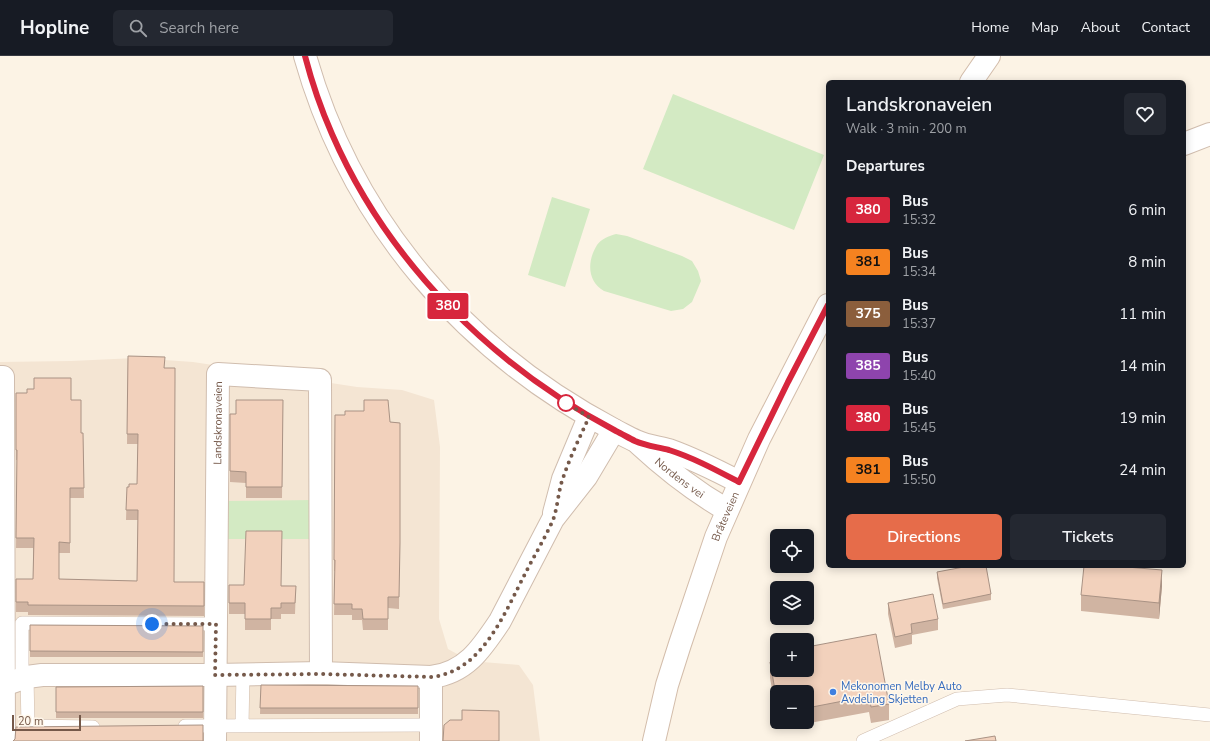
<!DOCTYPE html>
<meta charset="utf-8">
<style>
body{margin:0;font-family:"Nunito Sans",sans-serif;background:#242831;color:#f1f3f6;height:100vh;display:flex;flex-direction:column;font-size:15px;white-space:nowrap}
*{box-sizing:border-box;margin:0}
p{font-size:13px;color:#9ea1a6}
.icon{flex:none;width:22px;height:22px;fill:none;stroke:currentColor;stroke-width:2;stroke-linecap:round;stroke-linejoin:round}
.map{position:relative;flex:1;overflow:hidden}
.side{position:absolute;left:826px;top:24px;width:360px;height:488px;display:flex;flex-direction:column;background:#171b24;border-radius:6px;box-shadow:0 2px 10px #0003}
.side>*{flex:none}
.badge{padding:0 8px;border-radius:3px;font-size:14px;line-height:26px}
.fabs{position:absolute;left:770px;top:473px;display:grid;gap:8px}
.fabs a{display:grid;place-items:center;width:44px;height:44px;border-radius:6px;background:#171b24;box-shadow:0 2px 10px #0003;font-size:20px}
.scale{position:absolute;left:12px;bottom:10px;width:69px;box-sizing:border-box;padding-left:4px;border:2px solid #75594a;border-top:0;font-size:11px;line-height:14px;white-space:nowrap;color:#75594a;-webkit-text-stroke:3px #fff7eb;paint-order:stroke}
.you{position:absolute;width:20px;height:20px;margin:-10px;border:3px solid #fff;border-radius:50%;background:#1a73e8;box-shadow:0 0 0 6px #1a73e833}
.map>.badge{position:absolute;translate:-50% -50%;box-shadow:0 0 0 2px #fff}
h2{padding:0 20px;font-size:15px;line-height:36px}
.round{display:grid;place-items:center;flex:none;width:42px;height:42px;border-radius:6px;background:#242831}
.headline{display:flex;align-items:center;justify-content:space-between;height:68px;padding:0 20px}
h1{font-size:19px;font-weight:600;line-height:30px}
.button{display:flex;gap:8px;margin-top:auto;padding:8px 20px}
.button a{flex:1;height:46px;border-radius:6px;background:#e66c4a;color:#fff;font-size:16px;font-weight:600;line-height:46px;text-align:center}
.button a+a{background:#242831;color:#f1f3f6}
ul{padding:0;list-style:none}
li{display:flex;align-items:center;gap:12px;height:52px;padding:0 20px}
li div{flex:1}
li b{display:block;font-size:15px}
li em{font-style:normal}
li .badge{min-width:44px;font-weight:700;text-align:center}
header{display:flex;align-items:center;gap:24px;box-sizing:border-box;height:56px;padding:0 20px;background:#171b24;border-bottom:1px solid #363941}
header strong{font-size:19px}
nav{display:flex;gap:22px;margin-inline-start:auto;font-size:14px}
.search{width:280px;height:36px;background:#242831;display:flex;align-items:center;gap:10px;box-sizing:border-box;padding:0 14px;border-radius:6px;color:#9ea1a6;font-size:15px}
.map>svg:first-child{display:block}
.residential{fill:#f4e5d3}
.green{fill:#d3eac3}
.lines{fill:none;stroke-linecap:round;stroke-linejoin:round}
.service-casing{stroke:#d0bdae;stroke-width:14}
.minor-casing{stroke:#d0bdae;stroke-width:24}
.tertiary-casing{stroke:#d0bdae;stroke-width:24}
.secondary-casing{stroke:#d3bdab;stroke-width:24}
.service{stroke:#fff;stroke-width:13}
.minor{stroke:#fff;stroke-width:22}
.tertiary{stroke:#fff;stroke-width:22}
.secondary{stroke:#fff;stroke-width:22}
.wall{fill:#d0b4a2}
.shaded-wall{fill:#a99284}
.building{fill:#f2d1bc;stroke:#a99284}
.line-casing{stroke:#fff;stroke-width:9}
.line{stroke:#d7263d;stroke-width:6}
.walk{stroke:#75594a;stroke-width:4;stroke-dasharray:0 7.2}
.stop-dot{fill:#fff;stroke:#d7263d;stroke-width:2}
.shop-dot{fill:#3f7fe0;stroke:#fff7eb;stroke-width:1.5}
.labels{text-anchor:middle;dominant-baseline:central;stroke-width:3;stroke-linejoin:round;paint-order:stroke}
.street-label{font-size:11px;fill:#75594a;stroke:#fff7eb}
.shop-label{font-size:11px;fill:#366cbe;stroke:#fff7eb;text-anchor:start}
</style>
<header>
<strong>Hopline</strong>
<div class="search"><svg class="icon" aria-label="search" viewBox="0 0 24 24"><circle cx="10" cy="10" r="6"/><path d="M15 15l6 6"/></svg>Search here</div>
<nav><a>Home</a><a>Map</a><a>About</a><a>Contact</a></nav>
</header>
<div class="map">
<svg width="1210" height="685" viewBox="0 0 1210 685">
<rect width="100%" height="100%" fill="#fcf3e5"/>
<path class="residential" d="M 136,302 L 193,306 L 357,331 L 402,334 L 434,344 L 440,391 L 439,563 L 448,593 L 470,605 L 519,609 L 533,629 L 540,685 L 0,685 L 0,306 L 71,305 Z"/>
<path class="green" d="M 673,38 L 824,99 L 794,174 L 643,113 Z
M 552,141 L 590,153 L 565,231 L 528,219 Z
M 616,178 L 627,180 L 682,200 L 692,205 L 698,215 L 701,225 L 692,246 L 683,253 L 671,255 L 604,235 C 587,225 587,205 597,189 C 601,183 609,180 616,178 Z
M 314,444 L 314,483 L 224,483 L 224,445 Z"/>
<g class="lines">
<g class="service-casing">
<path id="service" d="M 27,621 L 28,670 L 93,671
M 22,623 L 22,567 L 215,568
M 242,669 L 243,618
M 185,670 L 431,669
M 863,685 L 957,643 L 1007,639 L 1210,659"/>
</g>
<g class="minor-casing">
<g id="minor">
<path d="M 1184,88 L 1210,78"/>
<path d="M 0,321 L 3,321 L 4,685"/>
<path d="M 431,621 L 431,685"/>
<path id="s1" d="M 215,685 L 218,318 L 320,324 L 321,617"/>
</g>
</g>
<g class="tertiary-casing">
<g id="tertiary">
<path d="M 305,0 C 352,166 464,295 616,375 C 622,378 629,382 636,385 C 646,390 658,391 669,394 C 694,403 716,414 739,426"/>
<path id="s2" d="M 639,388 C 666,413 694,435 727,454"/>
<path d="M 554,457 L 563,423 L 589,361"/>
<path d="M 0,630 L 27,621 L 42,619 L 215,619 L 321,617 L 431,621 C 466,617 482,592 500,565 L 553,463 L 586,421 L 614,374"/>
</g>
</g>
<g class="secondary-casing">
<g id="secondary">
<path d="M 971,26 L 989,0"/>
<path id="s3" d="M 654,685 L 667,629 L 680,588 L 716,481 L 759,383 L 828,249"/>
</g>
</g>
<use href="#service" class="service"/>
<use href="#minor" class="minor"/>
<use href="#tertiary" class="tertiary"/>
<use href="#secondary" class="secondary"/>
</g>
<path class="wall" d="M 128,300 L 165,312 L 174,526 L 204,526 L 204,560 L 28,559 L 28,556 L 16,556 L 16,523 L 33,523 L 33,492 L 16,492 L 17,404 L 16,404 L 16,337 L 27,337 L 34,333 L 71,344 L 81,377 L 83,377 L 84,442 L 70,442 L 70,497 L 59,497 L 59,523 L 137,525 L 138,464 L 126,464 L 127,431 L 129,431 L 137,428 L 138,388 L 127,388 Z
M 283,344 L 282,442 L 246,442 L 246,427 L 230,426 L 230,358 L 236,358 Z
M 335,359 L 345,359 L 390,366 L 400,367 L 399,553 L 388,552 L 388,574 L 363,574 L 362,564 L 352,564 L 352,559 L 334,559 L 335,515 L 334,515 Z
M 937,516 L 991,538 L 991,544 L 943,553 L 937,522 Z
M 229,529 L 296,530 L 295,558 L 281,558 L 281,563 L 271,563 L 271,574 L 245,574 L 245,558 L 229,558 Z
M 1162,530 L 1159,563 L 1081,555 L 1081,539 Z
M 888,547 L 938,563 L 938,574 L 912,579 L 912,588 L 895,592 L 888,558 Z
M 30,569 L 203,570 L 203,601 L 30,601 Z
M 807,591 L 889,648 L 889,664 L 871,667 L 869,656 L 788,671 L 787,666 L 807,666 L 807,636 L 777,636 L 777,650 L 775,650 L 770,622 L 770,606 L 807,599 Z
M 261,629 L 418,630 L 418,658 L 260,658 Z
M 203,630 L 203,662 L 56,662 L 56,631 Z"/>
<path class="shaded-wall" d="M 1162,514 L 1162,530 L 1159,563 L 1159,547 Z"/>
<path class="building" d="M 128,300 L 165,301 L 164,312 L 175,312 L 175,323 L 174,526 L 204,526 L 204,550 L 28,549 L 28,546 L 16,546 L 16,523 L 33,523 L 34,482 L 16,482 L 17,394 L 16,394 L 16,337 L 27,337 L 27,333 L 34,333 L 34,322 L 71,322 L 71,344 L 81,344 L 81,377 L 83,377 L 84,432 L 70,432 L 70,487 L 59,486 L 59,523 L 137,525 L 138,454 L 126,454 L 127,431 L 129,431 L 129,428 L 137,428 L 138,378 L 127,378 Z
M 236,344 L 283,344 L 282,431 L 246,431 L 246,416 L 230,415 L 230,358 L 236,358 Z
M 364,344 L 388,344 L 390,366 L 400,367 L 400,487 L 399,541 L 388,541 L 388,563 L 363,563 L 362,553 L 352,553 L 352,548 L 334,548 L 335,504 L 334,504 L 335,359 L 345,359 L 345,355 L 364,355 Z
M 246,475 L 282,475 L 281,530 L 296,530 L 295,547 L 281,547 L 281,552 L 271,552 L 271,563 L 245,563 L 245,547 L 229,547 L 229,529 L 244,529 Z
M 969,510 L 986,510 L 991,538 L 943,548 L 937,516 Z
M 1084,510 L 1115,510 L 1162,514 L 1159,547 L 1081,539 Z
M 933,538 L 938,563 L 911,568 L 912,577 L 895,581 L 888,547 Z
M 30,569 L 203,570 L 203,596 L 30,595 Z
M 876,578 L 889,648 L 871,651 L 869,640 L 807,652 L 807,636 L 785,636 L 784,633 L 775,634 L 770,606 L 777,605 L 777,614 L 807,614 L 807,599 L 809,599 L 807,591 Z
M 261,629 L 418,630 L 418,652 L 260,652 Z
M 203,630 L 203,656 L 56,656 L 56,631 Z
M 462,654 L 499,655 L 499,685 L 443,685 L 444,669 L 450,664 L 462,664 Z
M 203,669 L 203,685 L 13,685 L 15,683 L 16,671 Z
M 995,680 L 996,685 L 965,685 Z"/>
<g class="lines">
<g class="line-casing">
<path id="line" d="M 305,0 C 312,27 321,53 332,78 C 388,207 493,310 616,375 C 622,378 629,382 635,385 C 646,390 658,391 669,394 C 694,402 716,414 739,426 L 788,326 L 828,249"/>
</g>
<use href="#line" class="line"/>
<path class="walk" d="M 152,568 L 216,568 L 215,619 L 321,618 L 431,621 C 482,616 504,558 525,518 C 534,500 545,482 553,464 C 558,450 558,436 563,422 C 570,401 580,381 589,361 L 566,347"/>
</g>
<circle class="stop-dot" cx="566" cy="347" r="8"/>
<circle class="shop-dot" cx="833" cy="636" r="4"/>
<g class="labels">
<g class="street-label">
<text stroke="none"><textPath href="#s1" startOffset="318">Landskronaveien</textPath></text>
<text stroke="none"><textPath href="#s2" startOffset="53">Nordens vei</textPath></text>
<text stroke="none"><textPath href="#s3" startOffset="236">Bråteveien</textPath></text>
</g>
<g class="shop-label">
<text x="841" y="630">Mekonomen Melby Auto<tspan x="841" dy="13">Avdeling Skjetten</tspan></text>
</g>
</g>
</svg>
<div class="fabs">
<a><svg class="icon" aria-label="locate" viewBox="0 0 24 24"><circle cx="12" cy="12" r="6"/><path d="M12 2v4M12 18v4M2 12h4M18 12h4"/></svg></a>
<a><svg class="icon" aria-label="layers" viewBox="0 0 24 24"><path d="M12 4l9 5-9 5-9-5zM3 14l9 5 9-5"/></svg></a>
<a>+</a>
<a>−</a>
</div>
<div class="scale">20 m</div>
<div class="you" style="left:152px;top:568px"></div>
<b class="badge" style="left:448px;top:250px;background:#d7263d;color:#fff">380</b>
<section class="side">
<div class="headline"><div><h1>Landskronaveien</h1><p>Walk · 3 min · 200 m</p></div><a class="round"><svg class="icon" aria-label="heart" viewBox="0 0 24 24"><path d="M12 20l-8-8c-3-5 5-10 8-4 3-6 11-1 8 4z"/></svg></a></div>
<h2>Departures</h2>
<ul>
<li><span class="badge" style="background:#d7263d;color:#fff">380</span><div><b>Bus</b><p>15:32</p></div><em>6 min</em></li>
<li><span class="badge" style="background:#f58220;color:#111">381</span><div><b>Bus</b><p>15:34</p></div><em>8 min</em></li>
<li><span class="badge" style="background:#8b5e3c;color:#fff">375</span><div><b>Bus</b><p>15:37</p></div><em>11 min</em></li>
<li><span class="badge" style="background:#8e44ad;color:#fff">385</span><div><b>Bus</b><p>15:40</p></div><em>14 min</em></li>
<li><span class="badge" style="background:#d7263d;color:#fff">380</span><div><b>Bus</b><p>15:45</p></div><em>19 min</em></li>
<li><span class="badge" style="background:#f58220;color:#111">381</span><div><b>Bus</b><p>15:50</p></div><em>24 min</em></li>
</ul>
<div class="button"><a>Directions</a><a>Tickets</a></div>
</section>
</div>
